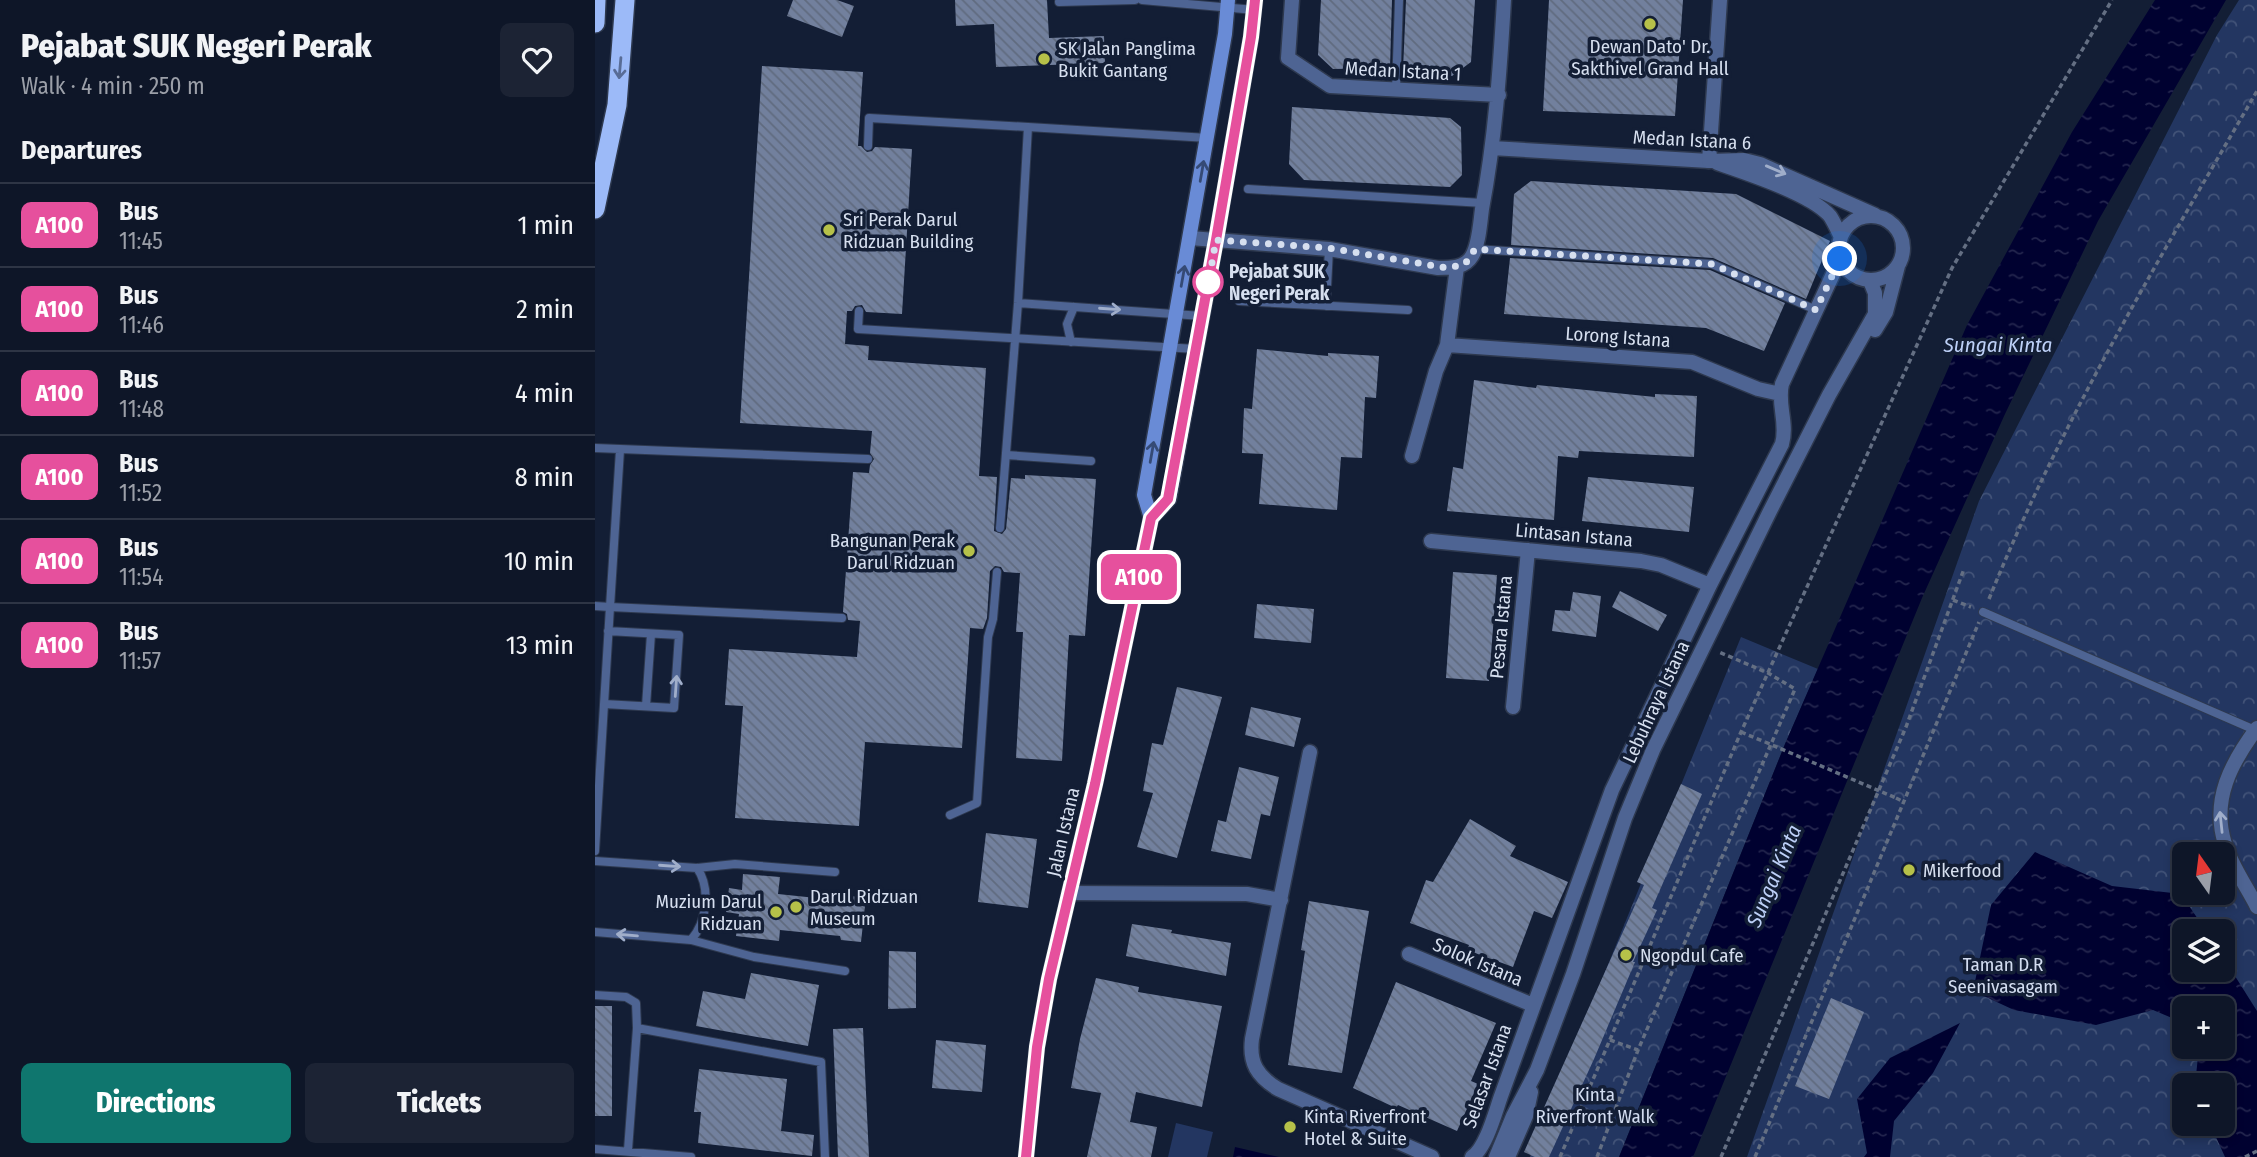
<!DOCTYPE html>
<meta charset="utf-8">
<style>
body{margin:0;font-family:"Fira Sans Condensed",sans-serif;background:#1c2334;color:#f1f3f6;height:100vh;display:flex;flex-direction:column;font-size:26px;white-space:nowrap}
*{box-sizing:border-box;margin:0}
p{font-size:23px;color:#9b9fa8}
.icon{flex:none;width:38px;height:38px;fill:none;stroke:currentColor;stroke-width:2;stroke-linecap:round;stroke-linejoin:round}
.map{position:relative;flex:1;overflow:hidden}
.details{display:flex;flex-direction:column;background:#0e1628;width:595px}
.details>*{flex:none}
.badge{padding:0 14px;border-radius:10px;font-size:24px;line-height:46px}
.needle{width:46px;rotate:346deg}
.controls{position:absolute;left:1577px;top:842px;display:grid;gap:14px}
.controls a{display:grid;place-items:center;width:63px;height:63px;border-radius:10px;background:#0e1628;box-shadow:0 4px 10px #0003,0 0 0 2px #2e3545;font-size:35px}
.you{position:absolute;width:35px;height:35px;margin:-18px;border:5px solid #fff;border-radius:50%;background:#1a73e8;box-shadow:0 0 0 10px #1a73e833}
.map>.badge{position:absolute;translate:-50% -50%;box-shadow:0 0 0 4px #fff}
h2{padding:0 21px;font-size:26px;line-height:63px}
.round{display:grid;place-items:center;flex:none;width:74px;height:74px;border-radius:10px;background:#1c2334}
.headline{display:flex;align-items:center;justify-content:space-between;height:119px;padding:0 21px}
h1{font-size:33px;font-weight:800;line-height:52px}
.button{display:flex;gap:14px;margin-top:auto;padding:14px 21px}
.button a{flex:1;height:80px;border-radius:10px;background:#0f766e;color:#fff;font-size:28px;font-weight:800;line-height:80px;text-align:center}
.button a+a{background:#1c2334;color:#f1f3f6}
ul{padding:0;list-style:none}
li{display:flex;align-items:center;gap:21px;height:84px;padding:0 21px;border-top:2px solid #2e3545}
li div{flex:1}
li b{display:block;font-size:26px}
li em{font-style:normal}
li .badge{min-width:77px;font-weight:700;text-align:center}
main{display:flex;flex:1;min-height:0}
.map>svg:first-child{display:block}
.park{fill:url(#park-crowns);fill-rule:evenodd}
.pitch{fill:#233661}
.water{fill:url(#water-ripples)}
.building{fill:url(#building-back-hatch)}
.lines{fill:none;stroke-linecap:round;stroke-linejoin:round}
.service-casing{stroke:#2e394f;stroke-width:10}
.minor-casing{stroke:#2e394f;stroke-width:17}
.tertiary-casing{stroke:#2e394f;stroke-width:17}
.secondary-casing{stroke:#2e394f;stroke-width:17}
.trunk-casing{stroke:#2e394f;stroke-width:22}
.path{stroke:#646f83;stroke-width:3.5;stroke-dasharray:5 3.5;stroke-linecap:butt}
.service{stroke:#4e6493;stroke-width:8}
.minor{stroke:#4e6493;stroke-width:14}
.tertiary{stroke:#4e6493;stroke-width:14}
.secondary{stroke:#698bd6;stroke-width:14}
.trunk{stroke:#9cbaf8;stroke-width:19}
.path-bridge{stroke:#646f83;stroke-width:3.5;stroke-dasharray:5 3.5;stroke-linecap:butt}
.oneway{stroke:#586c96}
.oneway2{stroke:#a0aeca}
.oneway3{stroke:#354a75}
.line-casing{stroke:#fff;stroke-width:16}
.line{stroke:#e6509d;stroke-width:10}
.walk{stroke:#d6dfef;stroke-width:7;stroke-dasharray:0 12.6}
.poi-dot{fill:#b6c149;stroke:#131e35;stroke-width:2.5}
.stop-dot{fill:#fff;stroke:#e6509d;stroke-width:3.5}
.labels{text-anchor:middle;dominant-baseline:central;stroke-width:7;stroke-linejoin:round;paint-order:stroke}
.poi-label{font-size:19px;fill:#d6dfef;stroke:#131e35;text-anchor:start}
.street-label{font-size:19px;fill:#d6dfef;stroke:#131e35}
.stop-label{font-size:19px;font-weight:bold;fill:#d6dfef;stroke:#131e35;text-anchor:start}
.park-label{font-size:19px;fill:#d2dcf0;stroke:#131e35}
.water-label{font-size:21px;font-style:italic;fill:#bdd0f7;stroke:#131e35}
</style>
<main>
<section class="details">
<div class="headline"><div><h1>Pejabat SUK Negeri Perak</h1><p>Walk · 4 min · 250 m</p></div><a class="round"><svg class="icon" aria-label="heart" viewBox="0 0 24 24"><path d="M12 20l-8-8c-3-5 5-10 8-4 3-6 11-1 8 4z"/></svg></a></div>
<h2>Departures</h2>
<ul>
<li><span class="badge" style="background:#e6509d;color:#fff">A100</span><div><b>Bus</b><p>11:45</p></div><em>1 min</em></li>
<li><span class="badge" style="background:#e6509d;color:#fff">A100</span><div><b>Bus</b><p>11:46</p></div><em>2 min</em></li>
<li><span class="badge" style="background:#e6509d;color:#fff">A100</span><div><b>Bus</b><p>11:48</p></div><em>4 min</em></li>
<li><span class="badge" style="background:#e6509d;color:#fff">A100</span><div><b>Bus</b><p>11:52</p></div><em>8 min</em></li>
<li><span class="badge" style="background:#e6509d;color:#fff">A100</span><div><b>Bus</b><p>11:54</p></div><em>10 min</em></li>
<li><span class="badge" style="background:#e6509d;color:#fff">A100</span><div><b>Bus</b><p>11:57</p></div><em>13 min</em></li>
</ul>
<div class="button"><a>Directions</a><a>Tickets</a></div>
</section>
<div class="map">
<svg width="1662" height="1157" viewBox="0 0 1662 1157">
<defs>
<pattern id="park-crowns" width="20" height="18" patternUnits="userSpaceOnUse" patternTransform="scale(1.75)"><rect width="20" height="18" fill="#233661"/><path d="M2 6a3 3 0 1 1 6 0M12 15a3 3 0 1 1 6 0" fill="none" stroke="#425378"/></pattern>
<pattern id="water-ripples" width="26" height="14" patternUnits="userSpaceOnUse" patternTransform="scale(1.75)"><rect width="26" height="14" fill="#000130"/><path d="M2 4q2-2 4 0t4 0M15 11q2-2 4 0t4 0" fill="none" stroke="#24264e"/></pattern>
<pattern id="building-back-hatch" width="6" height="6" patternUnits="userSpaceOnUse" patternTransform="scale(1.75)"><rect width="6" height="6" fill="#72809d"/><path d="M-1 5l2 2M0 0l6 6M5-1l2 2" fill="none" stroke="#606b7f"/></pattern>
</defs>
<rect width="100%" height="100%" fill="#131e35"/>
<path class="park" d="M 1644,0 L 1662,0 L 1662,1157 L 1152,1157 L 1384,501 L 1622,35 ZM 1589,854 L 1628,854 L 1628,892 L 1589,892 ZM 1589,931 L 1628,931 L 1628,970 L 1589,970 ZM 1589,1008 L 1628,1008 L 1628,1046 L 1589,1046 ZM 1589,1085 L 1628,1085 L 1628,1124 L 1589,1124 Z
M 1146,637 L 1223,669 L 1190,744 L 1024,1157 L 935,1157 Z"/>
<path class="pitch" d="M 581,1123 L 618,1132 L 612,1157 L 573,1157 Z"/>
<path class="water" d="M 1560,0 L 1631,0 L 1503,221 L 1410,414 L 1327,598 L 1098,1157 L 1024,1157 L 1190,744 L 1372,325 L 1477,132 Z
M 1440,852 L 1517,886 L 1586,894 L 1611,931 L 1589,931 L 1589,970 L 1628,970 L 1628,957 L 1662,1011 L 1662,1157 L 1630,1157 L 1615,1124 L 1628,1124 L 1628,1085 L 1600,1085 L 1604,1047 L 1628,1046 L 1628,1008 L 1589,1008 L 1589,1023 L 1558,1010 L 1501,1025 L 1419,1010 L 1378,991 L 1396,905 Z
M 1365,1023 L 1338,1073 L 1299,1121 L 1295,1157 L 1269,1157 L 1272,1153 L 1262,1099 L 1295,1058 Z
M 640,1147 L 684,1157 L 638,1157 Z"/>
<path class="building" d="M 198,0 L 242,0 L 259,6 L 247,37 L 192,16 Z
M 360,0 L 452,0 L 454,38 L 509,36 L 510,63 L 401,67 L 399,24 L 361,26 Z
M 726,0 L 797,0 L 795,68 L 738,69 L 723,55 Z
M 811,0 L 880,0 L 876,62 L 857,76 L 808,70 Z
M 954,0 L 1088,0 L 1080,116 L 948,111 Z
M 167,66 L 268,72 L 263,146 L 266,146 L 272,152 L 277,151 L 280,147 L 317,149 L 307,314 L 271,312 L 267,305 L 260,306 L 257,311 L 252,311 L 250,344 L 274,346 L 273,360 L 391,368 L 384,476 L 402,477 L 399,531 L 407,534 L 411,529 L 416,478 L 430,479 L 430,475 L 501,479 L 490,636 L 474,635 L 467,761 L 421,758 L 428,632 L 421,632 L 425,573 L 409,572 L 406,567 L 400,566 L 395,571 L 392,618 L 388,629 L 375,628 L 367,748 L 270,742 L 264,826 L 140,818 L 148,706 L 130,705 L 134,649 L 262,657 L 265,621 L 253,620 L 252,614 L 248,612 L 258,472 L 274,473 L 275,465 L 279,459 L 275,453 L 277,431 L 145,423 Z
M 697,107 L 855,118 L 866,127 L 867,175 L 855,187 L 709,180 L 694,164 Z
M 936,181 L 1141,194 L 1235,241 L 1211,299 L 1118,258 L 916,245 L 919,194 Z
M 915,258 L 1115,270 L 1190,303 L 1169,351 L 1111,328 L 909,314 Z
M 662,349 L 733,356 L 733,353 L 784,356 L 781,398 L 770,397 L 767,458 L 746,457 L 742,510 L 664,504 L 668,454 L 647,453 L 649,408 L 657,409 Z
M 879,380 L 941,388 L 942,385 L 1060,397 L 1060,394 L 1102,396 L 1099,457 L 984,451 L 983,458 L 963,456 L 959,520 L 852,511 L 858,467 L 868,469 Z
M 993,477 L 1099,487 L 1094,532 L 987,521 Z
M 858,572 L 902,575 L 894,681 L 851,678 Z
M 1025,591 L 1072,615 L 1063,631 L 1017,607 Z
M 978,592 L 1006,596 L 1001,637 L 957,631 L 960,610 L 975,611 Z
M 662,604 L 719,609 L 716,643 L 659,638 Z
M 582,687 L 627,697 L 582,858 L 542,847 L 558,793 L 548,791 L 557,743 L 568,745 Z
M 656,707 L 706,718 L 699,747 L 650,735 Z
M 644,767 L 684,777 L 675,816 L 666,814 L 656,859 L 616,851 L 623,820 L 631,822 Z
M 1086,784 L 1107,794 L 1057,908 L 1062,910 L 1038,962 L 1040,962 L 999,1059 L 954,1157 L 940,1157 L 929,1152 L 1049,885 L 1042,882 Z
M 875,819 L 921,846 L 915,856 L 973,882 L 957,918 L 939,911 L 918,967 L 872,950 L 874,945 L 815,923 L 831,880 L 838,882 Z
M 391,833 L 442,839 L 433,908 L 383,902 Z
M 148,874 L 185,877 L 183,894 L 250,901 L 251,896 L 271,897 L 266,942 L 246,940 L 245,936 L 185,930 L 184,941 L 141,936 L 144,914 L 131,912 L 134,888 L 147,890 Z
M 714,901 L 774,911 L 747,1073 L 693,1065 L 710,951 L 706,950 Z
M 537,924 L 577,930 L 576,933 L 636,943 L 631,976 L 531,956 Z
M 294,951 L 321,952 L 321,1008 L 293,1009 Z
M 156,973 L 224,985 L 213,1046 L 101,1026 L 108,991 L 150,999 Z
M 501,978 L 544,987 L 543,992 L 627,1006 L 607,1107 L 541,1092 L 535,1122 L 562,1127 L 556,1157 L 492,1157 L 506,1093 L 476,1088 L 485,1039 Z
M 801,982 L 901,1023 L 876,1081 L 883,1084 L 862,1131 L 803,1105 L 801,1108 L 758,1088 Z
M 1236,998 L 1269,1012 L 1234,1099 L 1200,1086 Z
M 0,1006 L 17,1006 L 17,1116 L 0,1116 Z
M 268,1028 L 274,1157 L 243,1157 L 238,1029 Z
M 341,1040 L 391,1045 L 387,1092 L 337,1088 Z
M 104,1069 L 192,1079 L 186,1131 L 219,1135 L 217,1156 L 103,1143 L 106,1112 L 99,1112 Z"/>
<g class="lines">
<g class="service-casing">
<path id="service" d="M 547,0 L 660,10
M 464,2 L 540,0
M 801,90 L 804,0
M 273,146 L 274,118 L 433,127
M 653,189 L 888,203
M 880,249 L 1117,264 L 1221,310
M 644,301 L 813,310
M 423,303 L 607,316
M 731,306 L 734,249
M 264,311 L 263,329 L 601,349
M 476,342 L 472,324 L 479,307
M 0,448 L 273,459
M 25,450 L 15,607 L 247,618
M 411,455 L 496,461
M 405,528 L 423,303 L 433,127 L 613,138
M 0,606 L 15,607 L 0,851
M 1388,612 L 1660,730
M 9,704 L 79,708 L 84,635 L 13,631
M 51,706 L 56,634
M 355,815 L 382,803 L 393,637 L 398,619 L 402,572
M 0,861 L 102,868 L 140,864 L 240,872
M 0,932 L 96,940 C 112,922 116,888 102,868
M 96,940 L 159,957 L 250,971
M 0,995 L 31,997 L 41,1003 L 42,1028 L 33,1150
M 42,1028 L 226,1062 L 230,1157
M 0,1149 L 96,1157"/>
</g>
<g class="minor-casing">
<path id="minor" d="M 697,0 L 693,58 L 735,86 L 904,95
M 897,148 L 1114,161
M 595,238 L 734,249 L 843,268 C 856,268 870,268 877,256 C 884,244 885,224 887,209 C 900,140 905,70 909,0
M 852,345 L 1097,362 L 1163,389 L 1185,394
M 817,456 L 841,371 L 852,345 L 862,267
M 836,541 L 1046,561 L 1066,565 L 1115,585
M 918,707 L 933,550
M 1662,728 C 1636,763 1616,800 1630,844 C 1636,865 1652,887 1662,907
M 715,752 L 657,1039 C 654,1063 662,1076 683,1089 L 837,1157
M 474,893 L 652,894 L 686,900
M 814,954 L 938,1005
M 877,1157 C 891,1148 900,1113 906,1096 L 1017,790 L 1115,585 L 1187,444 C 1193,423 1182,404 1187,384 L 1245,259"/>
</g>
<g class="tertiary-casing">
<path id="tertiary" d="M 1114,161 L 1149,160 L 1165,164 L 1280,215
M 1114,161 L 1125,0
M 1122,163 C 1151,173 1216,194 1235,216 C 1239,222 1242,229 1245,235
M1244 248a32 32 0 1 1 64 0a32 32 0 1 1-64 0Z
M 1280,330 L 1291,312 L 1303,266
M 901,1157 L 918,1116 L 942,1070 L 978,974 L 1030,818 L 1058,750 L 1175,511 L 1234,395 L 1280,314 L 1280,293 L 1275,281
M 913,1157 L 931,1116 L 936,1092"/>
</g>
<g class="secondary-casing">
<path id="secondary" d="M 556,518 L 574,499 L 621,240 L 656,37 L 660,0
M 431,1157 L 442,1047 L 454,979 L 500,784 L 556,518 L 549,495 L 630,34 L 633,0"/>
</g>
<g class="trunk-casing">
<path id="trunk" d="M 0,23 L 1,0
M 0,209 L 22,105 L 30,0"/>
</g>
<path class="path" d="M 1394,599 C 1466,421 1566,256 1662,91
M 1358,600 L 1376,607
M 1146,732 L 1170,742
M 1301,798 L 1307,801
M 1015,1040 L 1043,1050
M 965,1157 L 1146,732 L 1357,268 L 1517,0
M 1002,1157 L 1043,1050 L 1200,689 L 1173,673 L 1124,652
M 1126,1157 L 1311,727 L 1369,569
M 1160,1157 L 1384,622
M 1650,1157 L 1662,1151"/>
<use href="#service" class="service"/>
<use href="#minor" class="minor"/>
<use href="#tertiary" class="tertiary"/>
<use href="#secondary" class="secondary"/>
<use href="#trunk" class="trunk"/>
<path class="path-bridge" d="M 1170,742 L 1301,798"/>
</g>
<defs><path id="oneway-shaft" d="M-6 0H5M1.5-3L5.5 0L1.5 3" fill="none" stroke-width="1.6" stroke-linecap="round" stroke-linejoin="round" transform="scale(1.75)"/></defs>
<use class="oneway" href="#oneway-shaft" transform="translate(25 68) rotate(95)"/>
<g class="oneway2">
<use href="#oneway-shaft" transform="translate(1181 170) rotate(23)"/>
<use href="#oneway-shaft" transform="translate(515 309) rotate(4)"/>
<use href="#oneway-shaft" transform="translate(81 686) rotate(-86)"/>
<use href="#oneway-shaft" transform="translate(1626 822) rotate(-96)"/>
<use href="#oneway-shaft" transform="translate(75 866) rotate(4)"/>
<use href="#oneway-shaft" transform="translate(32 935) rotate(-175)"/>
</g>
<g class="oneway3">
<use href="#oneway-shaft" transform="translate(607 171) rotate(-80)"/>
<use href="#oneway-shaft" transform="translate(588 276) rotate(-80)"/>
<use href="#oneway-shaft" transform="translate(557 452) rotate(-80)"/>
</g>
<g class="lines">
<g class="line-casing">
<path id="line" d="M 431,1157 L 442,1047 L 454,979 L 500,784 L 556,518 L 573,499 L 621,240 L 656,37 L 660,0"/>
</g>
<use href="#line" class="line"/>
<path class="walk" d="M 613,282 L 612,291 L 621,240 L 734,248 L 852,268 L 870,264 L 880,249 L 1117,264 L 1221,310 L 1245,259"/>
</g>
<g class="poi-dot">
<circle cx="1055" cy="24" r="7"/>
<circle cx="449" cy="59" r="7"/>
<circle cx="234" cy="230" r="7"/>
<circle cx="374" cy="551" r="7"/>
<circle cx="1314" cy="870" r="7"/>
<circle cx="201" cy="907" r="7"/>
<circle cx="181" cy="912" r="7"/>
<circle cx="1031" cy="955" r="7"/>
<circle cx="695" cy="1127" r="7"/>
</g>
<circle class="stop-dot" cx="613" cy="282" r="14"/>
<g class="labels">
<g class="poi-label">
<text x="1055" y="46" text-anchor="middle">Dewan Dato' Dr.<tspan x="1055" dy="22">Sakthivel Grand Hall</tspan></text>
<text x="463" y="48">SK Jalan Panglima<tspan x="463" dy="22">Bukit Gantang</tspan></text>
<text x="248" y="219">Sri Perak Darul<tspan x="248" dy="22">Ridzuan Building</tspan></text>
<text x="360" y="540" text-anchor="end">Bangunan Perak<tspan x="360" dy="22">Darul Ridzuan</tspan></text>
<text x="1328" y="870">Mikerfood</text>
<text x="215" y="896">Darul Ridzuan<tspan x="215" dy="22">Museum</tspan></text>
<text x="167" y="901" text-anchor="end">Muzium Darul<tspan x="167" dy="22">Ridzuan</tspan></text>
<text x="1045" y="955">Ngopdul Cafe</text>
<text x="709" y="1116">Kinta Riverfront<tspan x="709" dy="22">Hotel &amp; Suite</tspan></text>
</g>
<g class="street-label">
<text transform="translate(808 71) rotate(3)">Medan Istana 1</text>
<text transform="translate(1097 140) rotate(3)">Medan Istana 6</text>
<text transform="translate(1023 337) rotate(4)">Lorong Istana</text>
<text transform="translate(979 535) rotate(5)">Lintasan Istana</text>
<text transform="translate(906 627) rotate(-85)">Pesara Istana</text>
<text transform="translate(1061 702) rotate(-65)">Lebuhraya Istana</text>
<text transform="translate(468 832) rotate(-77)">Jalan Istana</text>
<text transform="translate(883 962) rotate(23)">Solok Istana</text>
<text transform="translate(892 1076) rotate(-70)">Selasar Istana</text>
</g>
<g class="stop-label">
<text x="634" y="271">Pejabat SUK<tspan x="634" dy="22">Negeri Perak</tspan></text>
</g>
<g class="park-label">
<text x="1408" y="964">Taman D.R<tspan x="1408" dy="22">Seenivasagam</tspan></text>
<text x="1000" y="1094">Kinta<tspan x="1000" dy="22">Riverfront Walk</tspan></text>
</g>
<g class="water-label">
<text x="1403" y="345">Sungai Kinta</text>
<text transform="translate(1179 876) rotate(-67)">Sungai Kinta</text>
</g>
</g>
</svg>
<div class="controls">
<a><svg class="needle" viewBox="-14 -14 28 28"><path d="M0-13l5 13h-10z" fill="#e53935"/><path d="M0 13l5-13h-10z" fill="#9b9fa8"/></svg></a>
<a><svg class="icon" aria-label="layers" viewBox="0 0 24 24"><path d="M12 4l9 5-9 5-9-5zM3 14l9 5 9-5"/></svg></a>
<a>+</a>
<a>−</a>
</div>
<div class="you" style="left:1245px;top:259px"></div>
<b class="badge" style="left:544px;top:577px;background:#e6509d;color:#fff">A100</b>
</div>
</main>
